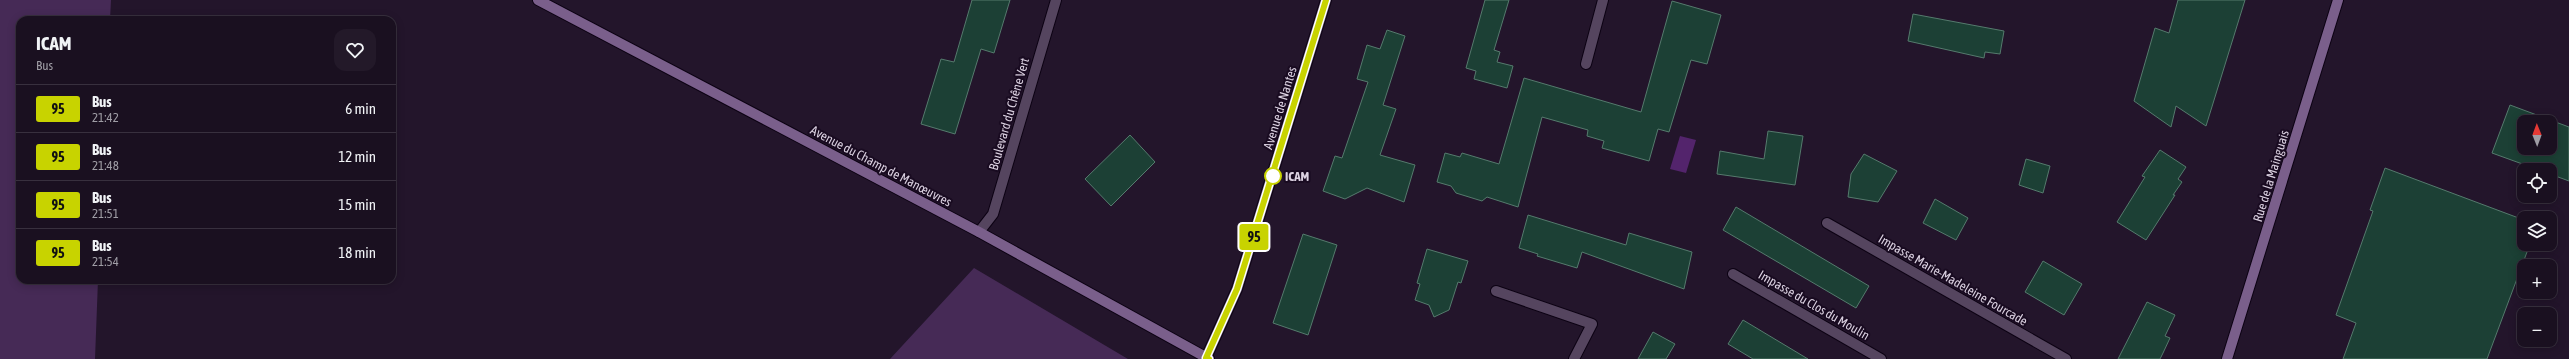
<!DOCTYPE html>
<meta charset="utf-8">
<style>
body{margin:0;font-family:"Asap Condensed",sans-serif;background:#231929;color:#f1f3f6;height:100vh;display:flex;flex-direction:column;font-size:15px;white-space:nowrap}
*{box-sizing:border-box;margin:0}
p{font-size:13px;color:#9f9da5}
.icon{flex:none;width:22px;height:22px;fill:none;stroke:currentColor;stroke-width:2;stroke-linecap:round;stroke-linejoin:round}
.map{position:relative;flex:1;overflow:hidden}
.drawer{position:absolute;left:16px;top:16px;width:380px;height:268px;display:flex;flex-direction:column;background:#1a1020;border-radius:12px;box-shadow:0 2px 10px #0003,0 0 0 1px #38303e}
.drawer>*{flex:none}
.badge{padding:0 8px;border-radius:3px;font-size:14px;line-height:26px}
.needle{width:26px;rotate:359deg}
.controls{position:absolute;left:2517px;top:115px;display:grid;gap:8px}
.controls a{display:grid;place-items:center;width:40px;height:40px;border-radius:8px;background:#1a1020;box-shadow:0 2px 10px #0003,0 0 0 1px #38303e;font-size:20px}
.map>.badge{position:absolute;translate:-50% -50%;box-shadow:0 0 0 2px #fff}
.round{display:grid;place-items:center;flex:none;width:42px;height:42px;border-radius:12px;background:#231929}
.summary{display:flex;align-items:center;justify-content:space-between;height:68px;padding:0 20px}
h1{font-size:19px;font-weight:700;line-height:30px}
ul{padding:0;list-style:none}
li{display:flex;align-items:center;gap:12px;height:48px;padding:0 20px;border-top:1px solid #38303e}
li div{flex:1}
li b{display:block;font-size:15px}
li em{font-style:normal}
li .badge{min-width:44px;font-weight:700;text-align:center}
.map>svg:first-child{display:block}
.green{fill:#462a56}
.water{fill:#53246c}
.building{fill:#1c4035;stroke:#557a6d;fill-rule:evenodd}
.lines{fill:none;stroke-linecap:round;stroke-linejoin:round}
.street-casing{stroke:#0c0213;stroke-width:12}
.secondary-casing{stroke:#0c0213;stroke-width:12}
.street{stroke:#55455f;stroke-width:10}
.secondary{stroke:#7a5f8b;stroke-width:10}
.line-casing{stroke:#fff;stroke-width:9}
.line{stroke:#c8d300;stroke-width:6}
.stop-dot{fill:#fff;stroke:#c8d300;stroke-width:2}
.labels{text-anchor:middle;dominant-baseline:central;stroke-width:4;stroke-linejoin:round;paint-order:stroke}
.street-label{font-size:13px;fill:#dad0e0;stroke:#190b21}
.stop-label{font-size:13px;font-weight:bold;fill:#dad0e0;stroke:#190b21;text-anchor:start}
</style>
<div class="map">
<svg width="2569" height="359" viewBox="0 0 2569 359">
<rect width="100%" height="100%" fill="#23152b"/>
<path class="green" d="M 0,0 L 111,0 L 110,20 L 20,20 L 20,280 L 98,280 L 95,359 L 0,359 Z
M 974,268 L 1128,359 L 890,359 Z"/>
<path class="water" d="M 1680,136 L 1696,140 L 1686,173 L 1670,169 Z"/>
<path class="building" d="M 972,0 L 1010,0 L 994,53 L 981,49 L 955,134 L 921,124 L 941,59 L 954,62 Z
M 1485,0 L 1509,0 L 1494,50 L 1500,52 L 1497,62 L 1513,66 L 1507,88 L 1474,79 L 1476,71 L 1466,68 Z
M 2178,0 L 2245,0 L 2206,126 L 2176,106 L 2171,127 L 2134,101 L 2155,28 L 2169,33 Z
M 1672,1 L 1721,15 L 1707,64 L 1691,60 L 1669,132 L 1658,129 L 1649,161 L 1602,148 L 1604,141 L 1587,136 L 1588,130 L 1542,117 L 1518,207 L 1487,197 L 1482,201 L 1456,193 L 1451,186 L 1437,182 L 1445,153 L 1460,157 L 1462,153 L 1499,164 L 1524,78 L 1641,112 Z
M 1913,14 L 2004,31 L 2000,54 L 1985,52 L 1984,58 L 1908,41 Z
M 1387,30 L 1405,36 L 1383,105 L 1396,109 L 1380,155 L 1415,165 L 1404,202 L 1367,188 L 1345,199 L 1323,191 L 1335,156 L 1342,158 L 1368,82 L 1357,79 L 1367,45 L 1380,49 Z
M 2510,105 L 2569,127 L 2569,181 L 2550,174 L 2550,170 L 2539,170 L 2492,153 ZM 2524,122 L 2550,122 L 2550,148 L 2524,148 Z
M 1768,131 L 1803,136 L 1795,185 L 1717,174 L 1720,151 L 1764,159 Z
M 1130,135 L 1155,162 L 1111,206 L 1085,179 Z
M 2160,150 L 2186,167 L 2178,179 L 2182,182 L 2173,195 L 2175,195 L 2146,240 L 2117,222 L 2145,177 L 2142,176 Z
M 1864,154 L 1897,171 L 1878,202 L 1848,197 L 1851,174 Z
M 2026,159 L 2050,166 L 2043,193 L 2019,185 Z
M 2385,168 L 2524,220 L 2524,244 L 2530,244 L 2487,359 L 2343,359 L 2356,323 L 2336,315 L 2373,211 L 2370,210 Z
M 1935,199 L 1968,218 L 1956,240 L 1923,223 Z
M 1736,207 L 1869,286 L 1856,308 L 1723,230 Z
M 1528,215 L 1626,245 L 1629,233 L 1692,252 L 1684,289 L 1582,252 L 1577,268 L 1537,256 L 1538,254 L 1519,248 Z
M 1303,234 L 1337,245 L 1308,335 L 1273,323 Z
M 1427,249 L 1468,261 L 1461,283 L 1458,282 L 1449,310 L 1434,317 L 1429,305 L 1415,300 L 1420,284 L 1417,283 Z
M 2043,261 L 2082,284 L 2064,315 L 2025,292 Z
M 2147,302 L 2175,315 L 2165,336 L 2170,338 L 2163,353 L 2160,359 L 2118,359 Z
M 1743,320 L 1808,359 L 1753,359 L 1728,344 Z
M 1653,332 L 1675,344 L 1666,359 L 1638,359 Z"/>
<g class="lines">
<g class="street-casing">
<path id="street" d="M 1586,64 L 1603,0
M 1827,223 L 2066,359
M 979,232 L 993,214 L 1056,0
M 1733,274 L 1881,359
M 1496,291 L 1592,324 L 1574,359
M 1206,358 L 1237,289 L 1326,0"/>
</g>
<g class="secondary-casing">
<path id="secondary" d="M 538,0 L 979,232 L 1209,359
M 2227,359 L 2338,0"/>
</g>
<use href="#street" class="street"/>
<use href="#secondary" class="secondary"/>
</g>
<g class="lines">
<g class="line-casing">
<path id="line" d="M 1209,359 L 1206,358 L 1237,289 L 1326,0"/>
</g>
<use href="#line" class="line"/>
</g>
<circle class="stop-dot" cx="1273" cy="176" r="8"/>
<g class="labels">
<g class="street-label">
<text transform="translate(1280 108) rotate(-73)">Avenue de Nantes</text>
<text transform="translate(1009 114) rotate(-74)">Boulevard du Chêne Vert</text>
<text transform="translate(881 166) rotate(28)">Avenue du Champ de Manœuvres</text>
<text transform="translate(2271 176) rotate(-73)">Rue de la Mainguais</text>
<text transform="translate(1953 280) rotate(30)">Impasse Marie-Madeleine Fourcade</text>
<text transform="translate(1814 305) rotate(30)">Impasse du Clos du Moulin</text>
</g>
<g class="stop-label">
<text x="1285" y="176">ICAM</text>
</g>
</g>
</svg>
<div class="controls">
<a><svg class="needle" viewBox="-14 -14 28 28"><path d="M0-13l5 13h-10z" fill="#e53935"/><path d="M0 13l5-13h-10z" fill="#9f9da5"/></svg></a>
<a><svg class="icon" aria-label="locate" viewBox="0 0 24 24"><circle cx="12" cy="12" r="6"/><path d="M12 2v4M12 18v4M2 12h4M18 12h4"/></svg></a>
<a><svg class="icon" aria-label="layers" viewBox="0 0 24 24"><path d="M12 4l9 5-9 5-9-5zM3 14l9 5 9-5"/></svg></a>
<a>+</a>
<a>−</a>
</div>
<b class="badge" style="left:1254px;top:237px;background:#c8d300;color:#111">95</b>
<section class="drawer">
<div class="summary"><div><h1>ICAM</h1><p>Bus</p></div><a class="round"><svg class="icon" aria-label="heart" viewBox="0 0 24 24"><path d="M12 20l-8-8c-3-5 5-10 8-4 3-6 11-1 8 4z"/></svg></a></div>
<ul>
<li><span class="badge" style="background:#c8d300;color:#111">95</span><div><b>Bus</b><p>21:42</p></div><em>6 min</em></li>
<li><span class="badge" style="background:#c8d300;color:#111">95</span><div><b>Bus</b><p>21:48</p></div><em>12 min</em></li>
<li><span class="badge" style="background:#c8d300;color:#111">95</span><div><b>Bus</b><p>21:51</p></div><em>15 min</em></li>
<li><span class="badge" style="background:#c8d300;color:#111">95</span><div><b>Bus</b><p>21:54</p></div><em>18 min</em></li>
</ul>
</section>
</div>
